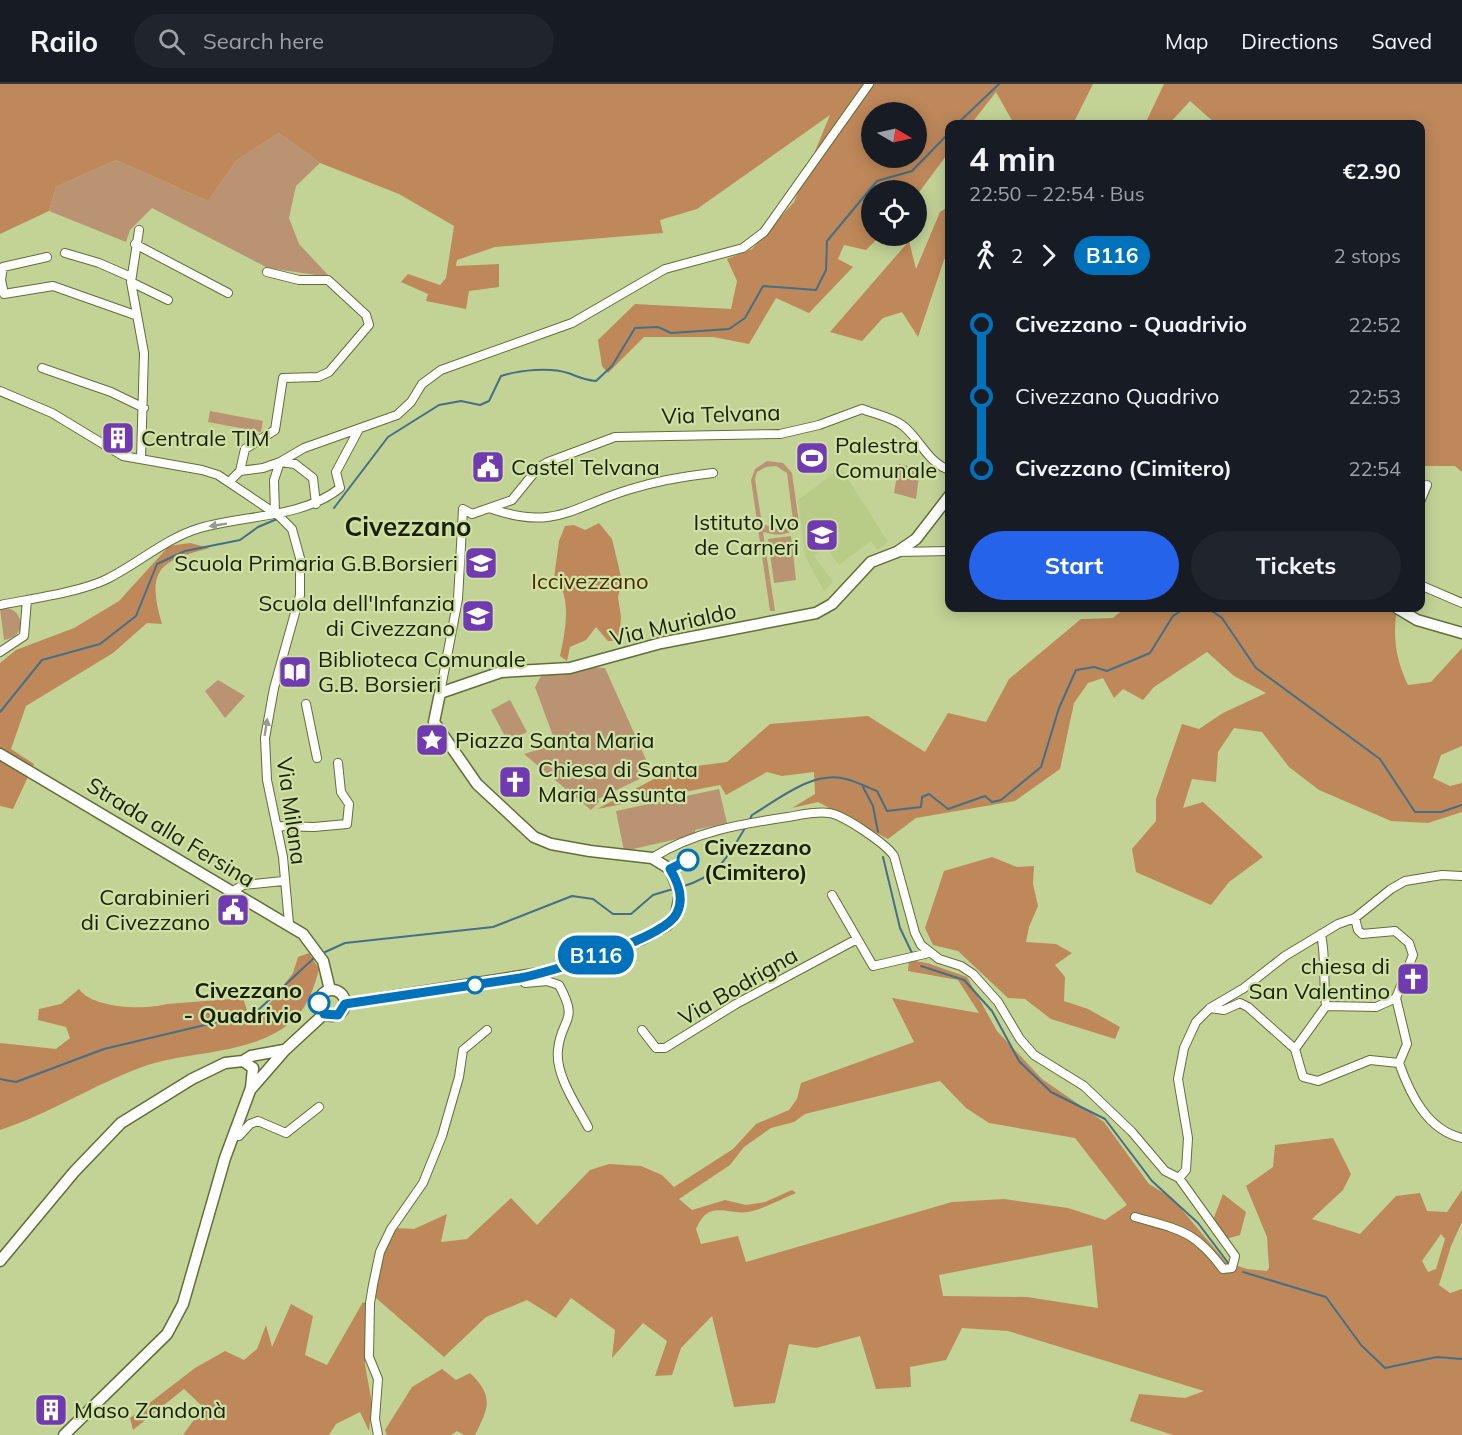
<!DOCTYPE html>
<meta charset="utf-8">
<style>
body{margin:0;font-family:Mulish,sans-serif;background:#20242c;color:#f1f3f6;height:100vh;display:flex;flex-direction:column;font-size:22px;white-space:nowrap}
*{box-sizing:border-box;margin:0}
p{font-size:20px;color:#9ea1a6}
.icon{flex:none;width:33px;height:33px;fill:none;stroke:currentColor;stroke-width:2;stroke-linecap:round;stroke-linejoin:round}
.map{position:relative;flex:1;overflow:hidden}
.drawer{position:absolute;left:945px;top:36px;width:480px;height:492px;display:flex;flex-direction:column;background:#171b24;border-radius:12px;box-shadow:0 3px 15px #0003}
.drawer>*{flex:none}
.badge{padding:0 12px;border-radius:20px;font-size:21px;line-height:39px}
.needle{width:39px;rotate:99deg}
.buttons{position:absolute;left:861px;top:18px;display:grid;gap:12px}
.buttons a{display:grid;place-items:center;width:66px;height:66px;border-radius:50%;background:#171b24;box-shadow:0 3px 15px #0003;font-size:30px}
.map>.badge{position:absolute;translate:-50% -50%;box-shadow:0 0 0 3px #fff}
.legs{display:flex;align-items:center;gap:9px;height:66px;padding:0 24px;font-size:20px}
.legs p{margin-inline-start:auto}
.head{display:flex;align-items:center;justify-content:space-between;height:102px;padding:0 24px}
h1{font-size:33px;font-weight:700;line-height:45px}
.button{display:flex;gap:12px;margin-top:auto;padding:12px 24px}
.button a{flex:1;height:69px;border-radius:36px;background:#2563eb;color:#fff;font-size:24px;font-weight:700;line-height:69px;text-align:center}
.button a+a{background:#20242c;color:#f1f3f6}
ul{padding:0 24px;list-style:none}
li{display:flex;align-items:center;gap:21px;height:72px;font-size:22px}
li i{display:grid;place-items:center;width:9px;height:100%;margin:0 8px;background:currentColor}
li i::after{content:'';width:15px;height:15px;margin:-8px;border:4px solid;border-radius:50%;background:#171b24}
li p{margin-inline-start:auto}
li:first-child i{background:linear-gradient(#0000 50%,currentColor 0)}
li:last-child i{background:linear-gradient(currentColor 50%,#0000 0)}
header{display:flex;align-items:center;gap:36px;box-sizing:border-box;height:84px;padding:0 30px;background:#171b24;border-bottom:2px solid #363941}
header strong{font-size:28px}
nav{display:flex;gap:33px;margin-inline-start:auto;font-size:21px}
.search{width:420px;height:54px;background:#20242c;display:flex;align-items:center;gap:15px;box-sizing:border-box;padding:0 21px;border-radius:33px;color:#9ea1a6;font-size:22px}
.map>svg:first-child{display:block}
.built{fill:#b9cc87}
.green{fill:#ba9373;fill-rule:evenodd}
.forest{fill:#be885a;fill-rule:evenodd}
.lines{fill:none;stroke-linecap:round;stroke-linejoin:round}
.stream{stroke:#447087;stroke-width:2}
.minor-casing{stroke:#616f36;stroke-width:10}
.tertiary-casing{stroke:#616f36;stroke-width:13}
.minor{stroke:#fff;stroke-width:8}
.tertiary{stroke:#fff;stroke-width:10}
.oneway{fill:#989b90}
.line-1-casing{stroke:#fff;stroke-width:14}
.line-1{stroke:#0072bc;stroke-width:9}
.stop-1-dot{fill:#fff;stroke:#0072bc;stroke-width:3}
.labels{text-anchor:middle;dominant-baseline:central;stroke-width:4.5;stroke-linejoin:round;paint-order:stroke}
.street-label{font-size:22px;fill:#1a2008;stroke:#cfe1a3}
.poi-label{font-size:22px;fill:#1a2008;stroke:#cfe1a3;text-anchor:start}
.park-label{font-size:22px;fill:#4c2802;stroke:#cfe1a3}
.stop-label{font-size:22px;font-weight:bold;fill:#1a2008;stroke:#cfe1a3;text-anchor:start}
.quarter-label{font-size:26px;font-weight:bold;fill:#1a2008;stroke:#cfe1a3}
</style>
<header>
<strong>Railo</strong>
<div class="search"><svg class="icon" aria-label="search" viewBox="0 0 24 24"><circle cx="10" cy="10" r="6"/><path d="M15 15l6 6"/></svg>Search here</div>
<nav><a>Map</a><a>Directions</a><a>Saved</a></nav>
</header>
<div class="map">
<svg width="1462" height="1351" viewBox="0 0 1462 1351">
<rect width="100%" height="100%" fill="#c3d396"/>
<path class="built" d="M 841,384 L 888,458 L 877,466 L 871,457 L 839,481 L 826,463 L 814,472 L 833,498 L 824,507 L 805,472 L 798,416 Z"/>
<path class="green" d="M 279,49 L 320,79 L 296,102 L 289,134 L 299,160 L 330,193 L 268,184 L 152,124 L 130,146 L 126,158 L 49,127 L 56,103 L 116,76 L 208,117 L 237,76 Z
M 210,327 L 263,337 L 261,348 L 208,338 Z
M 767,377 L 783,379 L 792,389 L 799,439 C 790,453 777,452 763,448 L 775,527 L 770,527 L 751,396 L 755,385 ZM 776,382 L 787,389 L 793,436 L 792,441 L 781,446 L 762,440 L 755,395 L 757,388 L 766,383 Z
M 899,380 L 920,385 L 916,415 L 894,409 Z
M 791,452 L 796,496 L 774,499 L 768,455 Z
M 0,525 C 14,523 19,529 22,542 C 18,550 14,554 4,556 Z
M 591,583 L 605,584 L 652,689 L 598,715 L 599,718 L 591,726 L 524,670 L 556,660 L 535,603 L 541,592 Z
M 218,596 L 245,612 L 225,634 L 205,607 Z
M 510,616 L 527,648 L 508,658 L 491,626 Z
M 719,705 L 727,739 L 695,746 L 695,751 L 624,767 L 616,727 Z"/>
<path class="forest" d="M 0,0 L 1093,0 L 1073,40 L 1014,40 L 996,8 L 971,40 L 950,40 L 949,68 L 917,111 L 916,106 L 872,106 L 872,152 L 880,152 L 866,166 L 844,161 L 838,175 L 853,183 L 809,229 L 776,214 L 749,260 L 713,253 L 644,253 L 608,289 L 602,282 L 598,256 L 635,220 L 731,225 L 737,197 L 727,175 L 752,165 L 794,118 L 830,31 L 697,125 L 660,136 L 663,149 L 495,163 L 457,176 L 456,182 L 499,180 L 499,203 L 469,207 L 466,225 L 426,217 L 428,210 L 401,198 L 408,190 L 440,201 L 446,194 L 454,142 L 399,110 L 320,79 L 279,49 L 237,76 L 208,117 L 116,76 L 56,103 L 49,127 L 0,150 ZM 872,28 L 916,28 L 916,74 L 872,74 Z
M 1164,0 L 1462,0 L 1462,388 L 1455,382 L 1421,382 L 1420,40 L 1216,40 L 1190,17 L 1169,40 L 1145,40 Z
M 949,122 L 949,167 L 944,176 L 918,253 L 902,228 L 883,234 L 862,257 L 830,248 L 909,157 L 916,185 L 940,128 Z
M 599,439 L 612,455 L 622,497 L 618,513 L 621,533 L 619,557 L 608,557 L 596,543 L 586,556 L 570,563 L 567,577 L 560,572 C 565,549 573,511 554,494 L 559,457 L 565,442 L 574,441 L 585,446 Z
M 190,459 L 210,464 C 159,477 146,485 162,540 L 147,539 L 113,569 L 26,622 L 11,665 L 34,680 L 13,725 L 0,722 L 0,579 L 16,566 L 74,544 L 119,517 L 169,462 Z
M 1125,524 L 1386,524 L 1396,531 C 1393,557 1397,578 1408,601 L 1431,598 L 1462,564 L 1462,662 L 1441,671 L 1433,694 L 1450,702 L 1462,699 L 1462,728 L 1428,739 L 1391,737 L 1319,706 L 1289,683 L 1262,648 L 1234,644 L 1218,668 L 1216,698 L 1192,695 L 1183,724 L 1203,718 L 1263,773 L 1229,798 L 1211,821 L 1136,788 L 1132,765 L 1156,737 L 1156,715 L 1182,640 L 1199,645 L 1223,629 L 1266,609 L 1234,592 L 1207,568 L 1154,603 L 1143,616 L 1123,605 L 1114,614 L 1103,594 L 1088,599 L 1074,619 L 1060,685 L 1015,717 L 916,734 L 888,755 L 818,718 L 792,724 L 815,710 L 814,688 L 782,692 L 767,688 L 726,711 L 720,701 L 597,725 L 673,685 L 727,678 L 770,640 L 868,632 L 925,668 L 948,629 L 986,638 L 1009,595 L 1081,535 L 1113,534 Z
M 992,773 L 1017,783 L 1034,782 L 1033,800 L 1038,822 L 1029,843 L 1026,858 L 1056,860 L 1072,869 L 1055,881 L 1065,893 L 1064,917 L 1088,925 L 1120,943 L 1115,955 L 1051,935 L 1025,915 L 1008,914 L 958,867 L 933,861 L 925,844 L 944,787 Z
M 309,869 L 319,885 C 314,905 306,927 289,940 C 247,972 189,966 142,983 C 93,1001 49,1030 0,1046 L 0,959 L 56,965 L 70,954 L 66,943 L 38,936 L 39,925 L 61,920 L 79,905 C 93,925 145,926 167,920 L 243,914 L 247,926 L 264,927 L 293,889 L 298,873 Z
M 909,876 L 927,879 L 967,893 L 997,947 L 1042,995 L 1104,1038 L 1149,1100 L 1172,1114 L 1226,1178 L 1247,1185 L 1267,1187 L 1269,1184 L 1267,1153 L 1246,1102 L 1273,1083 L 1275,1061 L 1333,1054 L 1351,1090 L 1343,1106 L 1312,1135 L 1360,1150 L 1396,1112 L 1420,1109 L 1427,1127 L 1447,1128 L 1462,1106 L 1462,1138 L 1451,1162 L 1439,1201 L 1450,1209 L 1462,1205 L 1462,1351 L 1173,1351 L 1130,1337 L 1139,1310 L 1185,1314 L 1204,1307 L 1008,1247 L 962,1244 L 946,1276 L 910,1283 L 911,1303 L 876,1305 L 860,1252 L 816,1264 L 789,1260 L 775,1319 L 734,1323 L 712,1232 L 681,1264 L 672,1291 L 655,1292 L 667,1257 L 643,1239 L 612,1274 L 615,1246 L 571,1214 L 556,1234 L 527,1216 L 486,1233 L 444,1273 L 369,1208 L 375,1169 L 396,1144 L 414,1145 L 447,1130 L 441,1158 L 467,1155 L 511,1114 L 537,1141 L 590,1086 L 609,1080 L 641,1082 L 662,1091 L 674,1103 L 733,1065 L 756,1040 L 789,1026 L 797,1015 L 801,999 L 914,958 L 892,914 L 979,929 L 958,896 L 908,887 ZM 940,997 L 966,1024 L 989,1039 L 1075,1054 L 1127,1121 L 1105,1136 L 1068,1124 L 1004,1115 L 952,1118 L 746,1178 L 738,1152 L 701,1160 L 696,1145 C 709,1115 725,1131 748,1128 C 764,1125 781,1115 796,1109 L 792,1106 L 765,1118 L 746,1121 L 725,1116 L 692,1126 L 679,1115 L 730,1081 L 744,1063 L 771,1044 L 794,1038 L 805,1030 ZM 1441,1150 L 1445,1155 L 1436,1185 L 1428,1188 L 1422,1177 ZM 1092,1161 L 1098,1224 L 1027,1213 L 943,1212 L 939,1191 Z
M 1223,1110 L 1246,1128 L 1240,1151 L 1226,1155 L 1213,1136 Z
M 363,1218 L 367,1220 L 365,1281 L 372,1319 L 369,1347 L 360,1328 L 336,1340 L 329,1351 L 183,1351 L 203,1323 L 184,1305 L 133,1346 L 130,1334 L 195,1284 L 225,1267 L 244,1276 L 257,1265 L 266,1241 L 272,1263 L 291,1220 L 313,1232 L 305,1271 L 327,1281 Z
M 442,1285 L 456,1296 L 470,1289 C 494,1312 489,1323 475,1351 L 464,1351 L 457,1347 L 451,1351 L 387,1351 L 385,1346 L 412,1303 Z"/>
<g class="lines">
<path class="stream" d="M 957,40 L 999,0
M 334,424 L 388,353 L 439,321 L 461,317 L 480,321 L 489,317 L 501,292 C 519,286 550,283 568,289 C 579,293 584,296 596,297 L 612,282 L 635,244 L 658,243 L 671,249 L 729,245 L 745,234 L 763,202 L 816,206 L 826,186 L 827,157 L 877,97 L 912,87 L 950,48
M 1208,524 L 1222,534 L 1256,584 L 1380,675 L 1415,728 L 1441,728 L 1462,721
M 0,628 L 42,576 L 100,560 L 136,532 L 157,480 L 185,467 L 240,456 L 258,443 L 277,435
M 863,703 L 873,722 L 878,748
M 749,737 L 752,731 C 779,715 813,686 846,695 C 857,698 867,703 877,707 L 887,727 L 921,723 L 922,713 L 929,710 L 948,725 L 985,712 L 992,718 L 1001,716 L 1041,683 L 1059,624 L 1076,586 L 1094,583 L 1107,587 L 1150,569 L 1173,532 L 1185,524
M 883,773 L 900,844 L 912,869
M 681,803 C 717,793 727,775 745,744
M 323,869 L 345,859 L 493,843 L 572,812 L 593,815 L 613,830 L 631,830 L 653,811 L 673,805
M 921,882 L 964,896 L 992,927 L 1019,977 L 1051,1008 L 1105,1035 L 1152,1097 L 1198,1139 L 1229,1180
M 0,995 L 16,998 L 104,965 L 255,929 L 315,873
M 1243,1188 L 1326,1213 L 1361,1261 L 1385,1284 L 1437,1273 L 1462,1275"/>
<g class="minor-casing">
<path id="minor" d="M 139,146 L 131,198 L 144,269 L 141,375
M 135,160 L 228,209
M 65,169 L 99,179 L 131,193
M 47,173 L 3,183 L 1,196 L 4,210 L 53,202 L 135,231
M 131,198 L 168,216
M 42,284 L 111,308 L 144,324
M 0,307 L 52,329 L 123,372 L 202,386 L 218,391 L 279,432 L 292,445 L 300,474 L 300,511 L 274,604 L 265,654 L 267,696 L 283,773 L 289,840
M 240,387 L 245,365 L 275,346 L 283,294 L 318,293 L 329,288 L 369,241 L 366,231 L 328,196 L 299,196 L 267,188
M 229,398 L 240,387 L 263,384 L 280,378 L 295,380 L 313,394 L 316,420
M 1420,418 L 1427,401
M 492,425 C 556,447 573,422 631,405 C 657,397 686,392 713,389
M 275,429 L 274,396 L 280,378 L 304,364 L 397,331 L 411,318 L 422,300 L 441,286 L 572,239 L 665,185 L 743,164 L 764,148 L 869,0
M 897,468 L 950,467
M 1420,501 L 1462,519
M 0,521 C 30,515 81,508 107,495 C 139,479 166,454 200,444 C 244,431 303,434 340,404 L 336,388 L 359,345
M 0,568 L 24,552 L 27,516
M 440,609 L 458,515 L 463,425 L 472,430 L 512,416 L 538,384 L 548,378 L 615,353 L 780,350 L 819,341 L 862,325 C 875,330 891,333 902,341 C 919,353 928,380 950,386
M 306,620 L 317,674
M 277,742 L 314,743 L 347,740 L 349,720 L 341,708 L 338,679
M 652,774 C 693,748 740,740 788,733 C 800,731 817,727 829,729 C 844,731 886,760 894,772 L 915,849 L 921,861 L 939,875 L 961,882 L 973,890 L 998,918 L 1020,955 L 1034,971 L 1084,1002 L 1132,1048 L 1165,1087 L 1179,1094 L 1186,1086 L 1188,1054 L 1178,995 L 1184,964 L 1196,938 L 1210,924 L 1244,904 L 1285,872 L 1338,840 L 1355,834 L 1391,805 L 1405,797 L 1442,791 L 1462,792
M 233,807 L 243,801 L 283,797
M 832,811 L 873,882 L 929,869
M 1355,834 L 1358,846 L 1362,850 L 1395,847 L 1409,859 L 1413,871 L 1396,914 L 1407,960 L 1399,979
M 520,894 L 525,899 L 547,897 L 559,901 C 580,939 561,933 558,966 C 555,991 577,1022 588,1043
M 1326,922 L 1376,923 L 1396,914
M 1210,924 L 1224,926 L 1240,919 L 1248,923 L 1295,965 L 1303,993 L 1318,997 L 1370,976 L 1399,979 C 1410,1010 1427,1046 1462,1054
M 642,946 L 656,964 L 665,964 L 736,920 L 857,855
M 1295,965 L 1326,922 C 1323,897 1326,874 1321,850
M 233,1052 L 239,1052 L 250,1040 L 258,1037 L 286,1049 L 319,1023
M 1135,1133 C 1180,1146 1194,1146 1223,1185 L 1232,1184 L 1235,1172 L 1179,1094
M 378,1351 L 375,1335 L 378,1295 L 369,1273 L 370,1219 L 373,1201 L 380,1168 L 391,1145 L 423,1099 L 442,1052 L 459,993 L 463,966 L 487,946"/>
</g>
<g class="tertiary-casing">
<path id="tertiary" d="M 1397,524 L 1417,536 L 1462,549
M 0,670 L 303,850 L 323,877 L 330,906
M319 919a13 13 0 1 1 26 0a13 13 0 1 1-26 0Z
M 345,920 L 547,888 L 642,855 L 667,841 L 676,831 L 680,810 L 670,785 L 652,774 L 590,767 L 551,760 L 534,753 L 477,700 L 434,638 L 440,609 L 501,588 L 570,584 L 661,559 L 816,529 L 832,520 L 871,478 L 897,468 L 916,455 L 950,411
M 243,977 L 251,972 L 284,966
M 252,1004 L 285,966 L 324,930
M 0,1177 L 74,1088 L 121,1039 L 192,995 L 225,979 L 243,977 L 253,984
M 64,1351 L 167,1250 L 183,1220 L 225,1074 L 251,1004 L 253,984"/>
</g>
<use href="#minor" class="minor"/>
<use href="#tertiary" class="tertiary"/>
</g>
<defs><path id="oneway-solid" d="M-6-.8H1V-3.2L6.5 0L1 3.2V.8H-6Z" transform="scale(1.5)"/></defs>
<g class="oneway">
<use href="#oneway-solid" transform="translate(218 441) rotate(171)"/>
<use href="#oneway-solid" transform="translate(266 643) rotate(-81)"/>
</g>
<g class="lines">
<g class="line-1-casing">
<path id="line-1" d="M 319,919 L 324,930 L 338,931 L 345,920 L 520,894 C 550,888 665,855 677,829 C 684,815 678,798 670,785 L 688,776"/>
</g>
<use href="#line-1" class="line-1"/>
</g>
<defs>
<g id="building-square" transform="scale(1.725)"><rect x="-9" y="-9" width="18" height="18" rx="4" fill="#703ab0" stroke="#cfe1a3"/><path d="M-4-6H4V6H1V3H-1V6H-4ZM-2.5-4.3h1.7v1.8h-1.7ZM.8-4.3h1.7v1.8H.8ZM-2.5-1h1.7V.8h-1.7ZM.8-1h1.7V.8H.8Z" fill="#fff"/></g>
<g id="stadium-square" transform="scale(1.725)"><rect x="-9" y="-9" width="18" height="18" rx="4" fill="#703ab0" stroke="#cfe1a3"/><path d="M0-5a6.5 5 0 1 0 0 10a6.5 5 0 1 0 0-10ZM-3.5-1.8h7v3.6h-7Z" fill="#fff"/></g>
<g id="civic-square" transform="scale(1.725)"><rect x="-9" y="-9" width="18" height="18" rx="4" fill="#703ab0" stroke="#cfe1a3"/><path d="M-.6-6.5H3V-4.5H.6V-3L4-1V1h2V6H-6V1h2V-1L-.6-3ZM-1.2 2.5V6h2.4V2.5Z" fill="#fff"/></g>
<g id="university-square" transform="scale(1.725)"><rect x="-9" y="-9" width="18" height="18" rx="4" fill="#703ab0" stroke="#cfe1a3"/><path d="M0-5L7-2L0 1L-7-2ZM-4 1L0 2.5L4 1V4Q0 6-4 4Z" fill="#fff"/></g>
<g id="school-square" transform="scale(1.725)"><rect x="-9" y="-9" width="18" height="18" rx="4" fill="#703ab0" stroke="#cfe1a3"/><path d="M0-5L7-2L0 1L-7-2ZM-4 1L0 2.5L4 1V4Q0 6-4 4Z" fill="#fff"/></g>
<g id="library-square" transform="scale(1.725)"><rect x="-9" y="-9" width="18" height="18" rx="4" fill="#703ab0" stroke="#cfe1a3"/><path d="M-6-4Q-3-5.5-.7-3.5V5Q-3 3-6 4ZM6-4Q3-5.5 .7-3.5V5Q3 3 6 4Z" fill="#fff"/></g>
<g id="sight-square" transform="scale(1.725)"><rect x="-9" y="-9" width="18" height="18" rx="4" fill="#703ab0" stroke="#cfe1a3"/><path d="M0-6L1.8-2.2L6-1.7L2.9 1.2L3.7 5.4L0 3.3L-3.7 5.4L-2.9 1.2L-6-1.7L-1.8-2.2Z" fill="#fff"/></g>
<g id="church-square" transform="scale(1.725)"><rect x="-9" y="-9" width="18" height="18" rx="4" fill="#703ab0" stroke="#cfe1a3"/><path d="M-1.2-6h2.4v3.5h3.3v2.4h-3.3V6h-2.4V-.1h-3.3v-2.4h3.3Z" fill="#fff"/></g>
</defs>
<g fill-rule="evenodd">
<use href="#building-square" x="118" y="354"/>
<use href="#stadium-square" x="812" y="374"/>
<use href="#civic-square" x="488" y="383"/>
<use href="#university-square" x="822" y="451"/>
<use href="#school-square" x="481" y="479"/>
<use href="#school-square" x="478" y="532"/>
<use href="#library-square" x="295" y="588"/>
<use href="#sight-square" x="432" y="656"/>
<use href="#church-square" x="515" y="698"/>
<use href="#civic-square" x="233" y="826"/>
<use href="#church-square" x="1413" y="895"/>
<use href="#building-square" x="51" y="1326"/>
</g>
<g class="stop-1-dot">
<circle cx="688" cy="776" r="10"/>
<circle cx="475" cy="901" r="8"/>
<circle cx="319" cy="919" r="10"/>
</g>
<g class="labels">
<g class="street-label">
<text transform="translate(721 330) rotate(-2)">Via Telvana</text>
<text transform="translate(673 540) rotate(-13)">Via Murialdo</text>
<text transform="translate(292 727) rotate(82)">Via Milana</text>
<text transform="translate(171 748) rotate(31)">Strada alla Fersina</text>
<text transform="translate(738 902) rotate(-30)">Via Bodrigna</text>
</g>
<g class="poi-label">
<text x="141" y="354">Centrale TIM</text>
<text x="835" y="361">Palestra<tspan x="835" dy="25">Comunale</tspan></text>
<text x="511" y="383">Castel Telvana</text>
<text x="799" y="438" text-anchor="end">Istituto Ivo<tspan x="799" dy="25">de Carneri</tspan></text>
<text x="458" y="479" text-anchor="end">Scuola Primaria G.B.Borsieri</text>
<text x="455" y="519" text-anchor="end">Scuola dell'Infanzia<tspan x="455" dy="25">di Civezzano</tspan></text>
<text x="318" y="575">Biblioteca Comunale<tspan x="318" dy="25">G.B. Borsieri</tspan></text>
<text x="455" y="656">Piazza Santa Maria</text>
<text x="538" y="685">Chiesa di Santa<tspan x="538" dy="25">Maria Assunta</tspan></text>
<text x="210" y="813" text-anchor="end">Carabinieri<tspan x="210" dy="25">di Civezzano</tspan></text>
<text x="1390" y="882" text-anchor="end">chiesa di<tspan x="1390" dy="25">San Valentino</tspan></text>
<text x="74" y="1326">Maso Zandonà</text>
</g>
<g class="park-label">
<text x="590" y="497">Iccivezzano</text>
</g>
<g class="stop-label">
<text x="704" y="763">Civezzano<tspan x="704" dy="25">(Cimitero)</tspan></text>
<text x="302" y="906" text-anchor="end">Civezzano<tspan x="302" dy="25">- Quadrivio</tspan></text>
</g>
<g class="quarter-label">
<text x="408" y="442">Civezzano</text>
</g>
</g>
</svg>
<div class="buttons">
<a><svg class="needle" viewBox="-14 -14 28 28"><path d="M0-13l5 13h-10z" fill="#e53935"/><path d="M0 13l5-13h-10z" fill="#9ea1a6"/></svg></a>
<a><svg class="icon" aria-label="locate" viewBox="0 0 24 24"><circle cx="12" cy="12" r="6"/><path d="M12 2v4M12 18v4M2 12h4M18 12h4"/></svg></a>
</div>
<b class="badge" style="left:596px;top:871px;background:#0072bc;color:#fff">B116</b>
<section class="drawer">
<div class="head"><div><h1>4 min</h1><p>22:50 – 22:54 · Bus</p></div><b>€2.90</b></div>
<div class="legs"><svg class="icon" aria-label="walk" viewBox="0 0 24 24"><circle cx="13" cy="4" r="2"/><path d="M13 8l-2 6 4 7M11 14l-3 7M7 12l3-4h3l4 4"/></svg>2<svg class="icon" aria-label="forward" viewBox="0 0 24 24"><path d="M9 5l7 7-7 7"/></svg><b class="badge" style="background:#0072bc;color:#fff">B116</b><p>2 stops</p></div>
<ul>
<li><i style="color:#0072bc"></i><b>Civezzano - Quadrivio</b><p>22:52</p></li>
<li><i style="color:#0072bc"></i><span>Civezzano Quadrivo</span><p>22:53</p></li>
<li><i style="color:#0072bc"></i><b>Civezzano (Cimitero)</b><p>22:54</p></li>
</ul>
<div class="button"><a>Start</a><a>Tickets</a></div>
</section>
</div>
